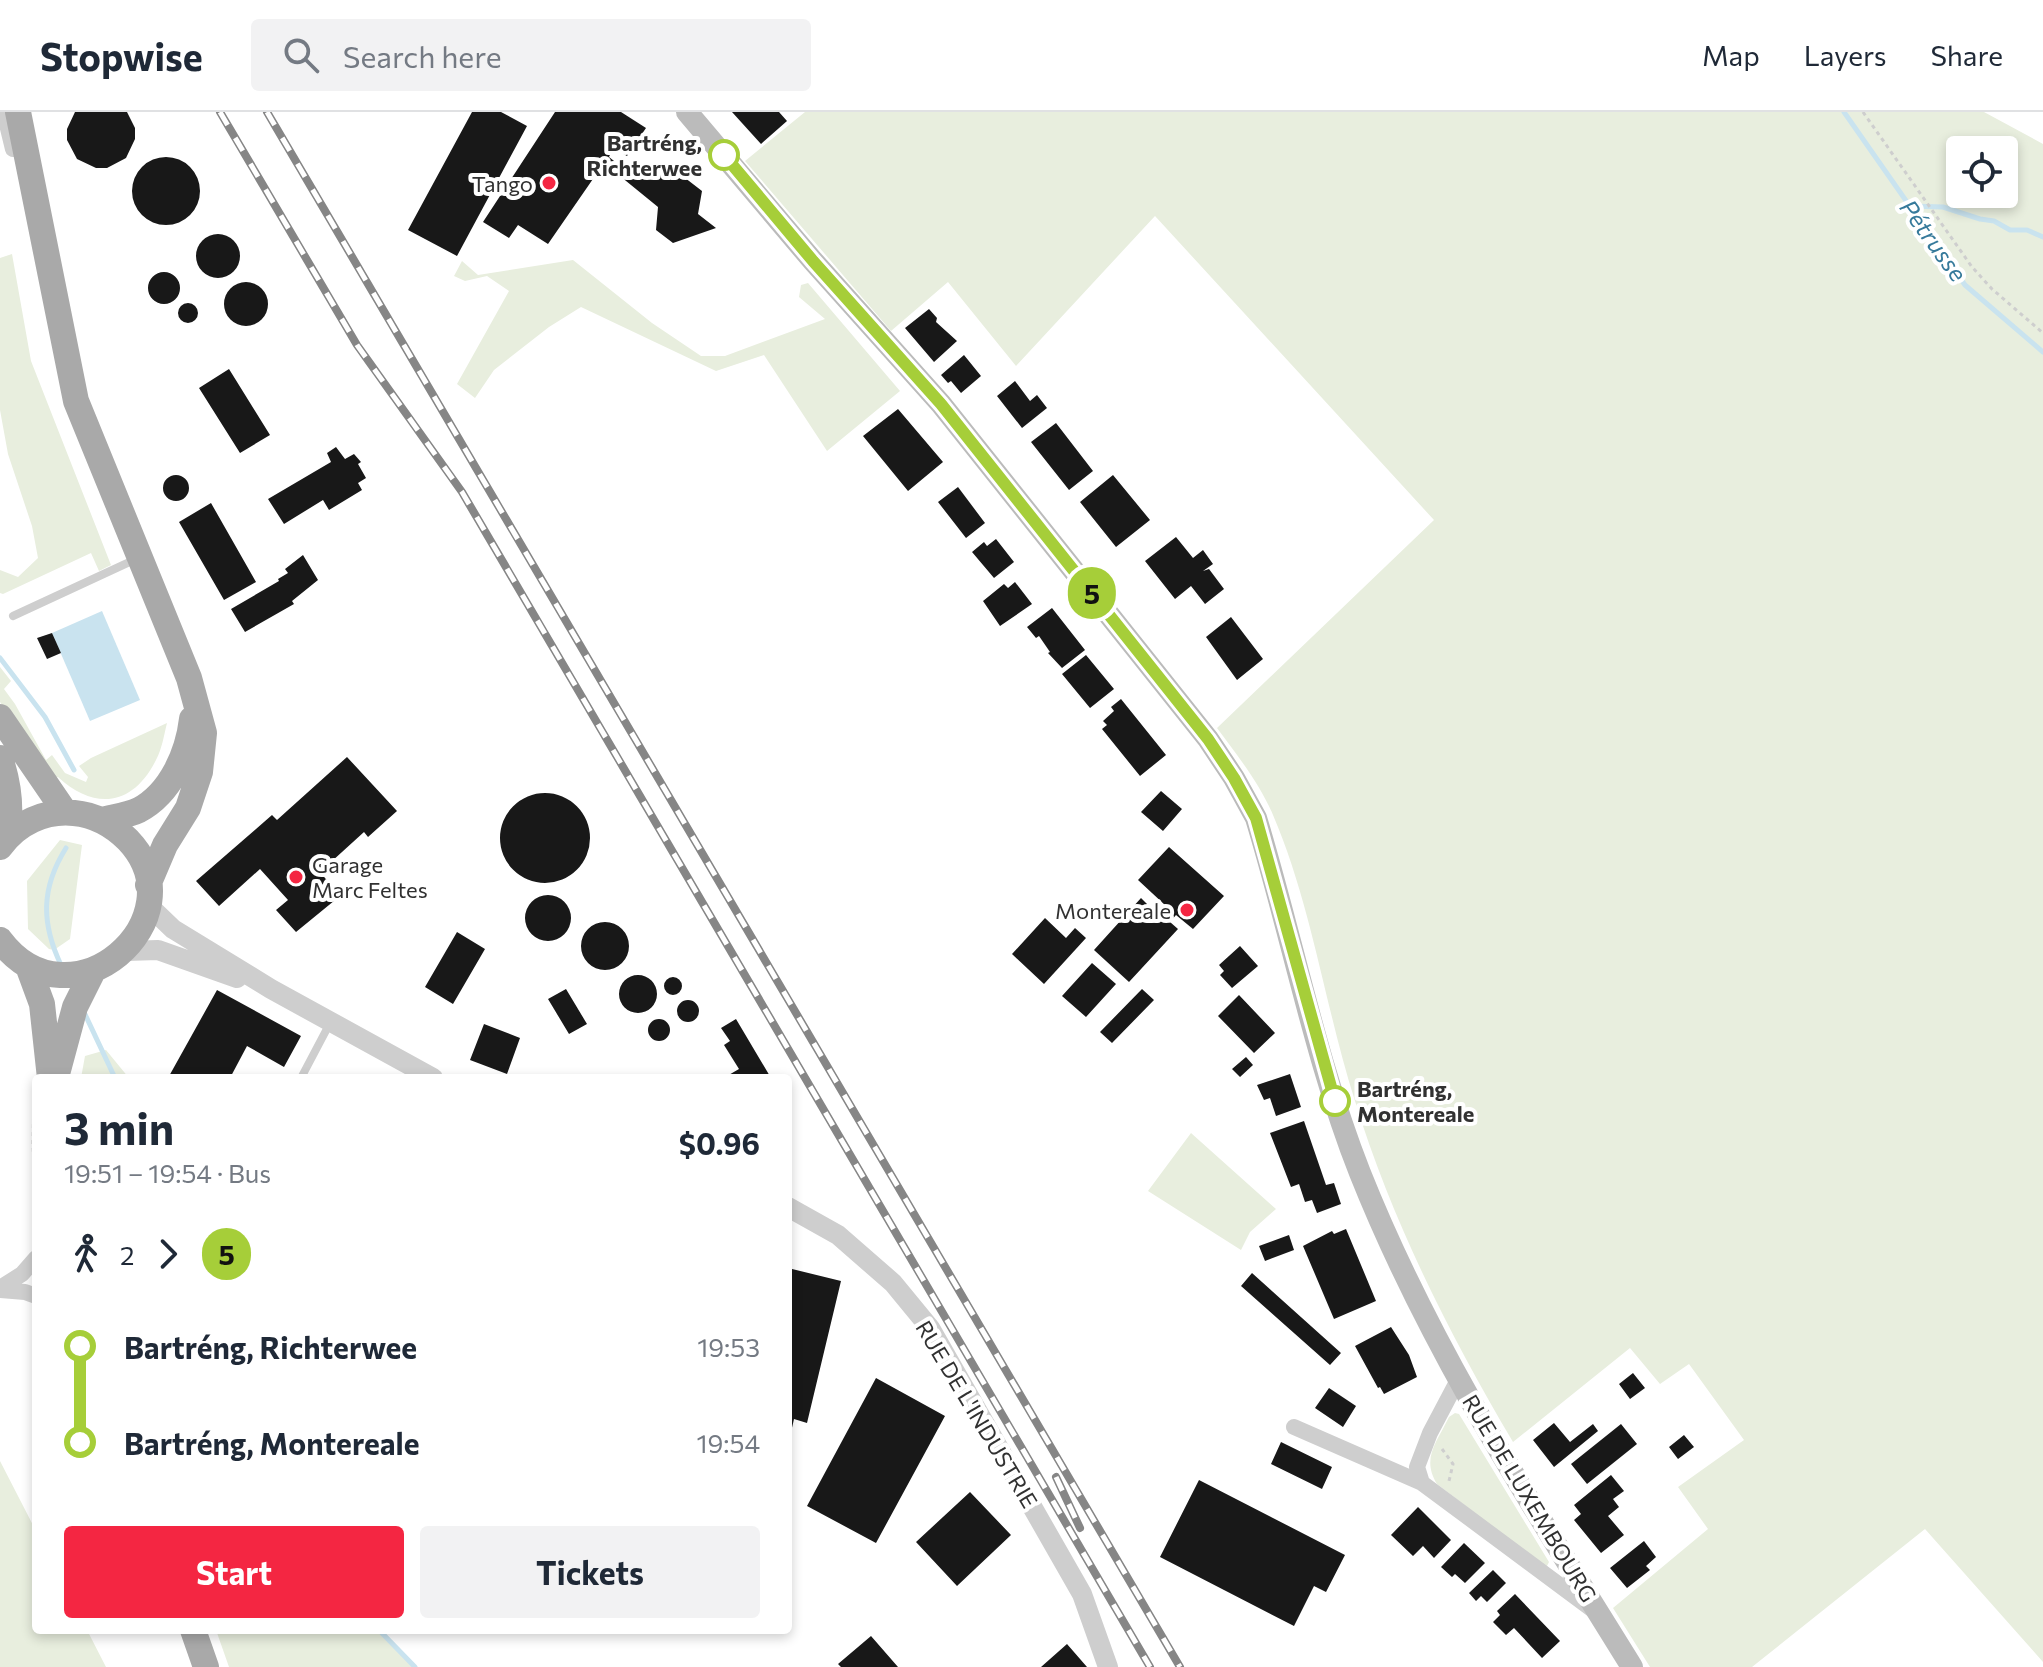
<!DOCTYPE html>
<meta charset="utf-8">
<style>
body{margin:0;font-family:Commissioner,sans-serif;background:#f2f2f3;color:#1f2937;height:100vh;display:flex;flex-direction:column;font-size:30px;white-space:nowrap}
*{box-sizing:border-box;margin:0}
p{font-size:26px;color:#747a83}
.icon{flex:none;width:44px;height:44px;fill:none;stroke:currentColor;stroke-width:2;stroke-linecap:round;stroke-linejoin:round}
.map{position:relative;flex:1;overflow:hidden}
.details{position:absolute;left:32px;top:962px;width:760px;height:560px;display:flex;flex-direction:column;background:#fff;border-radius:8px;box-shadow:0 4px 12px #0003}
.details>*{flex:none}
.badge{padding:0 16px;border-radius:26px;font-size:28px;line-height:52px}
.fabs{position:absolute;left:1946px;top:24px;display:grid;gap:16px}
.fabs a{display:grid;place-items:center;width:72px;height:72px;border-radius:8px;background:#fff;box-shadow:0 4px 12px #0003;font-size:40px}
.map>.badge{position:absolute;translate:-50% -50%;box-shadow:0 0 0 4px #fff}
.legs{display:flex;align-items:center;gap:12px;height:88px;padding:0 32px;font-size:26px}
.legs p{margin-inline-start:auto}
.overview{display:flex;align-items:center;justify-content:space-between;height:136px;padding:0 32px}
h1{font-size:44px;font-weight:700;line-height:60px}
.primary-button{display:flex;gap:16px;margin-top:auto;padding:16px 32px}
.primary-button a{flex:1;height:92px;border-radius:8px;background:#f42642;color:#fff;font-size:32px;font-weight:700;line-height:92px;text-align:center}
.primary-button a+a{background:#f2f2f3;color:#1f2937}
ul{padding:0 32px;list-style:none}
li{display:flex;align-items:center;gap:28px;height:96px;font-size:30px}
li i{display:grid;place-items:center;width:12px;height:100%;margin:0 10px;background:currentColor}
li i::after{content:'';width:20px;height:20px;margin:-10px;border:6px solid;border-radius:50%;background:#fff}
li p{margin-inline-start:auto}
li:first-child i{background:linear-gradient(#0000 50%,currentColor 0)}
li:last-child i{background:linear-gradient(currentColor 50%,#0000 0)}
header{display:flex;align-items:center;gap:48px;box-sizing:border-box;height:112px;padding:0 40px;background:#fff;border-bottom:2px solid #e0e1e3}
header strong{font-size:38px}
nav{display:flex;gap:44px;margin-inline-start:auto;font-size:28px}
.search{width:560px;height:72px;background:#f2f2f3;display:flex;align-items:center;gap:20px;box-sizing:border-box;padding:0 28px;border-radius:8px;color:#747a83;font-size:30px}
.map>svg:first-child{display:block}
.green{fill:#e8eede;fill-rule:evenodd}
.water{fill:#c9e3ef}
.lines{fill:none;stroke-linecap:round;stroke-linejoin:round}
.stream{stroke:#c9e3ef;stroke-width:5}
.building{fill:#181818}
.path{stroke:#cecece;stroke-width:3;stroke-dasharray:4 4;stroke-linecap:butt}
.service{stroke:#cecece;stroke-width:8}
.minor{stroke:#cecece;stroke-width:16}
.tertiary{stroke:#cecece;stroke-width:20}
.secondary{stroke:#bbb;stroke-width:22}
.primary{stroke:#a9a9a9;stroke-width:26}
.rail-casing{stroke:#868686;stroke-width:8}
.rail{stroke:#fff;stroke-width:5;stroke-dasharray:15;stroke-linecap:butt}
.line-1-casing{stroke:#fff;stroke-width:18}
.line-1{stroke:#a6ce39;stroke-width:12}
.stop-1-dot{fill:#fff;stroke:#a6ce39;stroke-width:4}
.poi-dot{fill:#f42642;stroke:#fff;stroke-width:3}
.labels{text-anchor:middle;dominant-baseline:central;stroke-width:8;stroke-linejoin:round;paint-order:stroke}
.stop-label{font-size:22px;font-weight:bold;fill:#313131;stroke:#fff;text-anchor:end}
.poi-label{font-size:22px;fill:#313131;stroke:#fff;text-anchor:end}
.street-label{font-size:22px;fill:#313131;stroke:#fff}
.water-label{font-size:24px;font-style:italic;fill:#367a9b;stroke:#fff}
</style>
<header>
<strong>Stopwise</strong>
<div class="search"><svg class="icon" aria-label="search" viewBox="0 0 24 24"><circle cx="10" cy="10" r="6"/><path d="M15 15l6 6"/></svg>Search here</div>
<nav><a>Map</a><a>Layers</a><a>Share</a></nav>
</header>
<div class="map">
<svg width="2043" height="1555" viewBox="0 0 2043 1555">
<rect width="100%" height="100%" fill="#fff"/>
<path class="green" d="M 805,0 L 1984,0 L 2043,32 L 2043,1550 L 1925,1417 L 1752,1555 L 1650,1555 L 1613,1496 L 1708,1417 L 1678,1375 L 1744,1328 L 1689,1252 L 1660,1272 L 1630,1236 L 1513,1330 C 1449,1222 1392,1109 1355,989 C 1325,895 1312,794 1273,703 C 1260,672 1237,643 1217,616 L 1434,408 L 1155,104 L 1016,254 L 948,170 L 891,219 L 745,49 ZM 1960,38 L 2004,38 L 2004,82 L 1960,82 Z
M 12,142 L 31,249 L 111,453 L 99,459 L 91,441 L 3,482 L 0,481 L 0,458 L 18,465 L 38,446 L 32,414 L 8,342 L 0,298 L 0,146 Z
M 573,148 L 652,211 L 701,244 L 725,244 L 825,207 L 799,185 L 801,173 L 808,171 L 900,279 L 827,339 L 764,243 L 716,259 L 581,195 L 549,215 L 494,258 L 475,286 L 457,272 L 509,179 L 487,164 L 465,169 L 454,164 L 462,149 L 478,163 Z
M 0,555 L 11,569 L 4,577 L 15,592 L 46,648 L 52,643 L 65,661 L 86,670 L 88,665 L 79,654 L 91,646 L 167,611 C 164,623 162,637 156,648 C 133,694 95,699 58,665 L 50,667 L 0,590 Z
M 60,728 L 82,733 L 70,827 L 54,838 L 49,837 L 28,817 L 27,769 Z
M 106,938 L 129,966 L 81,966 L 85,944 Z
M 1191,1021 L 1276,1097 L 1250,1120 L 1241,1138 L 1148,1079 Z
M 1455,1301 L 1459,1302 L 1549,1450 L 1547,1454 L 1545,1455 L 1437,1372 C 1421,1346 1437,1330 1449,1305 Z
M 0,1349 L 36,1419 L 36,1518 L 87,1518 L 106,1555 L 0,1555 Z
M 216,1518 L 377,1518 L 413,1555 L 229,1555 Z"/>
<path class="water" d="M 102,499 L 140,588 L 90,609 L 52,521 Z"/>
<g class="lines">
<path class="stream" d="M 1844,0 L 1965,173 L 2043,240
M 1910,94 L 1943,95 L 1980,107 L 1994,109 L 2010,118 L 2027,118 L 2043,125
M 0,546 L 45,605 L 74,658
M 61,853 C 41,811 41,776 66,736
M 83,898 L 115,966
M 379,1518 L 415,1555"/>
</g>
<path class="building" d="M 75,0 L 127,0 L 135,16 L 135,27 L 126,46 L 107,56 L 96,56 L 77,47 L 67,28 L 67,17 Z
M 472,0 L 501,0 L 527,14 L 457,144 L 408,118 Z
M 555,0 L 621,0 L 646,16 L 627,44 L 613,36 L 609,45 L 633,64 L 667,52 L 702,79 L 698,102 L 716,116 L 673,131 L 656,118 L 658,95 L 604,51 L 548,132 L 518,113 L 509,126 L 483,110 Z
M 732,0 L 779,0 L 787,9 L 761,32 Z
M132 79a34 34 0 1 1 68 0a34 34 0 1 1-68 0Z
M196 144a22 22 0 1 1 44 0a22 22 0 1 1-44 0Z
M148 176a16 16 0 1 1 32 0a16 16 0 1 1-32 0Z
M224 192a22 22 0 1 1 44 0a22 22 0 1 1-44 0Z
M178 201a10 10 0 1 1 20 0a10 10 0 1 1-20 0Z
M 929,197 L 937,206 L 936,210 L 957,229 L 934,250 L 905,216 Z
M 964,243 L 981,264 L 961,281 L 951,269 L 948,271 L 941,263 Z
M 229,257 L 270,323 L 240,341 L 199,276 Z
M 1015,269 L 1030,289 L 1037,283 L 1047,296 L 1022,316 L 997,284 Z
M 898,297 L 943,350 L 908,379 L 863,324 Z
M 1056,311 L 1093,359 L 1069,378 L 1031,330 Z
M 336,335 L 345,347 L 354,342 L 361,350 L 358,352 L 366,366 L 358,371 L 362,378 L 329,398 L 323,388 L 284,412 L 268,387 L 331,350 L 327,341 Z
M163 376a13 13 0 1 1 26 0a13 13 0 1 1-26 0Z
M 1113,363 L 1150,408 L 1116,435 L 1080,390 Z
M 958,375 L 985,411 L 966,426 L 938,390 Z
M 211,391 L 256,470 L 224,488 L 179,410 Z
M 1176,425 L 1193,446 L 1203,438 L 1213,452 L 1203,459 L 1209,457 L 1224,477 L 1205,492 L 1191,474 L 1175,487 L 1145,449 Z
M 996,427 L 1014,450 L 994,466 L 972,440 L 984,430 L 987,434 Z
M 303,443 L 318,468 L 292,489 L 294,492 L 245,520 L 231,497 L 279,469 L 278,467 L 288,461 L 285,457 Z
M 1015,470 L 1032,492 L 1000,514 L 983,489 L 1004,472 L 1008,476 Z
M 1052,496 L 1085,538 L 1062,556 L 1048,541 L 1050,540 L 1039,524 L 1036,526 L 1027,515 Z
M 1231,505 L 1263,547 L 1237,568 L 1206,525 Z
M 52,521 L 61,541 L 47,547 L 37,526 Z
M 1086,543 L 1114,577 L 1090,596 L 1062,562 Z
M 1121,587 L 1166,643 L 1140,664 L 1102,617 L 1107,613 L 1103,609 L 1114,599 L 1111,595 Z
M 347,645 L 397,699 L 368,725 L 364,720 L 320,760 L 340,784 L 296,820 L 276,798 L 288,788 L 260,757 L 219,794 L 196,769 L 272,703 L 277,708 Z
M 1161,679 L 1182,697 L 1163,719 L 1141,700 Z
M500 726a45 45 0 1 1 90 0a45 45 0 1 1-90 0Z
M 1169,735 L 1224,784 L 1193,817 L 1176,803 L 1170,810 L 1178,817 L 1129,870 L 1094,838 L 1141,786 L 1158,803 L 1166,794 L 1138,768 Z
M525 806a23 23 0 1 1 46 0a23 23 0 1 1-46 0Z
M 1045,806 L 1066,826 L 1075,816 L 1086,826 L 1044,872 L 1012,842 Z
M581 834a24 24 0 1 1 48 0a24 24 0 1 1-48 0Z
M 457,820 L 485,837 L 453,892 L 425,875 Z
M 1240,834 L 1258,854 L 1232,876 L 1220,863 L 1224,859 L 1219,853 Z
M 1092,851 L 1116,872 L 1086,905 L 1062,884 Z
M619 882a19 19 0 1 1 38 0a19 19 0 1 1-38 0Z
M664 874a9 9 0 1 1 18 0a9 9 0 1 1-18 0Z
M 566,877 L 587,912 L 569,922 L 548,887 Z
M 1142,877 L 1154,888 L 1112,931 L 1100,920 Z
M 217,878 L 301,924 L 284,955 L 247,934 L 230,966 L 168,966 Z
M 1239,883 L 1275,921 L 1254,941 L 1218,904 Z
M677 899a11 11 0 1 1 22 0a11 11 0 1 1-22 0Z
M648 918a11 11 0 1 1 22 0a11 11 0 1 1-22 0Z
M 736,907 L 771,966 L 728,966 L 727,964 L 739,957 L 724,933 L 730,929 L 721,916 Z
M 484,912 L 520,926 L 507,962 L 470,948 Z
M 1246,945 L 1253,953 L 1240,965 L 1232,957 Z
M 1290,962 L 1301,995 L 1276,1004 L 1270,986 L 1264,988 L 1257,973 Z
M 1304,1009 L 1326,1073 L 1334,1071 L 1341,1092 L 1317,1101 L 1312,1088 L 1305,1090 L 1299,1072 L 1291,1075 L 1270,1021 Z
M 1346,1117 L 1376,1189 L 1334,1207 L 1303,1134 L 1332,1119 L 1334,1122 Z
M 1289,1123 L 1294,1138 L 1265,1149 L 1259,1134 Z
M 788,1156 L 841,1169 L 807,1311 L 794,1307 L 789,1329 Z
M 1252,1161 L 1341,1241 L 1330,1253 L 1241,1174 Z
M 1391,1215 L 1409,1243 L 1417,1265 L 1384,1282 L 1380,1275 L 1378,1276 L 1355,1234 Z
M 1633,1261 L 1645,1276 L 1630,1287 L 1619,1272 Z
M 876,1266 L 945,1304 L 876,1431 L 807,1394 Z
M 1329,1276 L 1356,1294 L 1343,1315 L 1315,1296 Z
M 1554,1311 L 1570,1330 L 1593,1312 L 1598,1319 L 1554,1355 L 1533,1328 Z
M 1621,1312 L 1637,1332 L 1587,1372 L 1571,1352 Z
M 1684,1323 L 1694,1335 L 1678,1347 L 1669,1335 Z
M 1281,1330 L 1332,1355 L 1322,1377 L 1271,1352 Z
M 1611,1363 L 1624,1379 L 1613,1387 L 1619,1395 L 1608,1404 L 1624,1423 L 1601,1441 L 1574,1408 L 1581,1402 L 1574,1393 Z
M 1199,1368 L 1345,1443 L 1326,1480 L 1314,1474 L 1294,1514 L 1160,1445 Z
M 970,1380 L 1011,1423 L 957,1474 L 916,1430 Z
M 1418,1395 L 1451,1428 L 1434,1446 L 1423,1434 L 1413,1444 L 1391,1423 Z
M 1644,1429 L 1656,1445 L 1646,1454 L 1650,1458 L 1627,1476 L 1610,1456 Z
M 1464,1431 L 1485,1451 L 1465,1471 L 1455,1462 L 1452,1465 L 1441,1455 Z
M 1493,1458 L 1506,1471 L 1487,1490 L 1481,1484 L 1476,1489 L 1469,1481 Z
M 1515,1482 L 1560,1529 L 1542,1546 L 1514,1516 L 1506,1523 L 1493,1510 L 1500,1503 L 1497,1499 Z
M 871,1524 L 898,1555 L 841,1555 L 838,1552 Z
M 1067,1532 L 1087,1555 L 1041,1555 Z"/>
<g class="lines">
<path class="path" d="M 1863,0 L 1972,155 L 1992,177 L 2043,221
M 34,980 L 33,1033 L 36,1088
M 35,1128 L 36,1102
M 1442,1337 L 1453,1352 L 1449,1369"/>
<path class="service" d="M 13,504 L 136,447
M 301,966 L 330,911"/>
<path class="minor" d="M 4,0 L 13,37
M 0,1176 L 22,1162 L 36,1146
M 0,1178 L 25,1180 L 36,1184
M 1458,1268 L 1430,1321 L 1417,1355 L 1422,1371 L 1593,1498
M 1294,1315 L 1422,1371"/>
<path class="tertiary" d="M 148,793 L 173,817 L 271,877 L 433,966
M 126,839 L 158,838 L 237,866
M 788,1095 L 838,1123 L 893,1171 L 930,1216 L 1082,1482 L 1108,1555"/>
<path class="secondary" d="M 687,0 L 813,149 L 941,292 L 1208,627 L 1234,666 L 1256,706 C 1292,824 1315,947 1360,1061 C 1430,1237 1533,1395 1632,1555"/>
<path class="primary" d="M 18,0 L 76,289 L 189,566 L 204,621 L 200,660 L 188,696 L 165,733 L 148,773
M 0,605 L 65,700
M 0,646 C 9,672 12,697 7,725
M 102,708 C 114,705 129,703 139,698 C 171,681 188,641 192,607
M 0,735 C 17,711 45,698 74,701 C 96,703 113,713 128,728 C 202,806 71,922 0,828
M 28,854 L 42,892 L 50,966
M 57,962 L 75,895 L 93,859
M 193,1518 L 206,1555"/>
<g class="rail-casing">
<path id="rail" d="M 220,0 L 357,233 L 462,380 L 1150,1555
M 267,0 L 1180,1555
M 1056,1365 L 1080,1416"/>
</g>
<use href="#rail" class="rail"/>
</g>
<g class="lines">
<g class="line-1-casing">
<path id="line-1" d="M 724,43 L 813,149 L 941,292 L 1208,627 L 1234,666 L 1256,706 L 1335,989"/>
</g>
<use href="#line-1" class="line-1"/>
</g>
<g class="stop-1-dot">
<circle cx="724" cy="43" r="14"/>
<circle cx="1335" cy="989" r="14"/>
</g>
<g class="poi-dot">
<circle cx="549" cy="71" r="8"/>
<circle cx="296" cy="765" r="8"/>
<circle cx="1187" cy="798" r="8"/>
</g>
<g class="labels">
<g class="stop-label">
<text x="702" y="30">Bartréng,<tspan x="702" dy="25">Richterwee</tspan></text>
<text x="1357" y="976" text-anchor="start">Bartréng,<tspan x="1357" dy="25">Montereale</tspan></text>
</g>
<g class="poi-label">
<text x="533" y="71">Tango</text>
<text x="312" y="752" text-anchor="start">Garage<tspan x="312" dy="25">Marc Feltes</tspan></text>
<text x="1171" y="798">Montereale</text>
</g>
<g class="street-label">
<text transform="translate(977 1302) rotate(59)">RUE DE L'INDUSTRIE</text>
<text transform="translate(1530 1386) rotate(59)">RUE DE LUXEMBOURG</text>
</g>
<g class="water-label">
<text transform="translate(1934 128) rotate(54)">Pétrusse</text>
</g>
</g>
</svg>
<div class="fabs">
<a><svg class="icon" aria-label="locate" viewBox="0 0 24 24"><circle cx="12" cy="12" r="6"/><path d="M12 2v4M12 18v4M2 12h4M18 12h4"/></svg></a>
</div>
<b class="badge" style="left:1092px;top:481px;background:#a6ce39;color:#111">5</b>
<section class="details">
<div class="overview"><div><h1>3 min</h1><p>19:51 – 19:54 · Bus</p></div><b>$0.96</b></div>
<div class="legs"><svg class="icon" aria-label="walk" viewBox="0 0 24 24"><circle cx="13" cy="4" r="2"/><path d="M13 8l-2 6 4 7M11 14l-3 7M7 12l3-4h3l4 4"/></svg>2<svg class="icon" aria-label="forward" viewBox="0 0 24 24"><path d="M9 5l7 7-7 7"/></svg><b class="badge" style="background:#a6ce39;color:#111">5</b></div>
<ul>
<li><i style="color:#a6ce39"></i><b>Bartréng, Richterwee</b><p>19:53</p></li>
<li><i style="color:#a6ce39"></i><b>Bartréng, Montereale</b><p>19:54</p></li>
</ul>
<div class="primary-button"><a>Start</a><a>Tickets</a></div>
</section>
</div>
